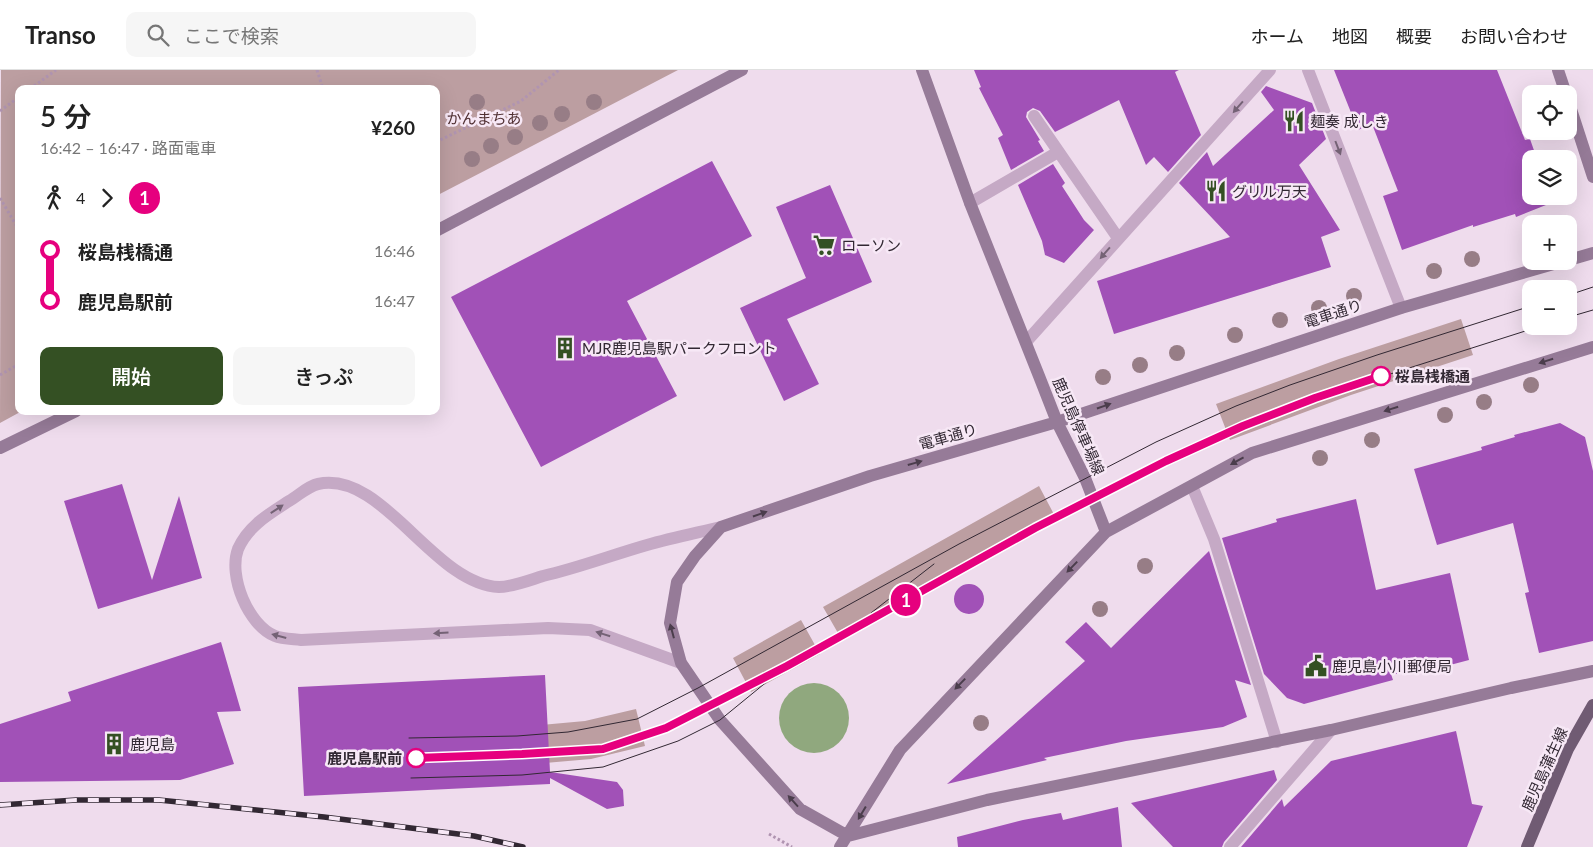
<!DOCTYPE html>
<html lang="ja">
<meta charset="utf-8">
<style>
body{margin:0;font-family:Lato,"Noto Sans JP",sans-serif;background:#f6f6f6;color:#222;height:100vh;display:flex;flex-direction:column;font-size:19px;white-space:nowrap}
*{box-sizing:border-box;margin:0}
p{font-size:16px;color:#767676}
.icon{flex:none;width:28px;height:28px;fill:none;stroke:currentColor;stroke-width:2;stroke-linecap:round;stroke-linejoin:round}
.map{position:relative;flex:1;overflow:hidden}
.panel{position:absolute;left:15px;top:15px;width:425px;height:330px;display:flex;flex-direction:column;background:#fff;border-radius:10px;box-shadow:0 5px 20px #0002}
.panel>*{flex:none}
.badge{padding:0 10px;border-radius:16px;font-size:18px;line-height:32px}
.controls{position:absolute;left:1522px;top:15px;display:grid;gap:10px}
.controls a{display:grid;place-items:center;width:55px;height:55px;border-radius:10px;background:#fff;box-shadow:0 5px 20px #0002;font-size:25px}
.map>.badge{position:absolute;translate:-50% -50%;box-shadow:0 0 0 2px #fff}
.legs{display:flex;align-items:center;gap:8px;height:55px;padding:0 25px;font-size:16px}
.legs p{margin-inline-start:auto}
.summary{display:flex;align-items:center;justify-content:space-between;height:85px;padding:0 25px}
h1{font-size:28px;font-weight:600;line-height:38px}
.primary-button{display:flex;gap:10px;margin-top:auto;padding:10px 25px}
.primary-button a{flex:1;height:58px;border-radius:10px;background:#345023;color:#fff;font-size:20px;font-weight:600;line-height:58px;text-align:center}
.primary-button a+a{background:#f6f6f6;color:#222}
ul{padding:0 25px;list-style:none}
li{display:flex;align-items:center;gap:18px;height:50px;font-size:19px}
li i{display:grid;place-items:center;width:8px;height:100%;margin:0 6px;background:currentColor}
li i::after{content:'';width:12px;height:12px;margin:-6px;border:4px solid;border-radius:50%;background:#fff}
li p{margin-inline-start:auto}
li:first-child i{background:linear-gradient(#0000 50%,currentColor 0)}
li:last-child i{background:linear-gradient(currentColor 50%,#0000 0)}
header{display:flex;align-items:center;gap:30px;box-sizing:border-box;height:70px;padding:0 25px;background:#fff;border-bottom:1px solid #e0e0e0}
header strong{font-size:24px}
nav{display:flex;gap:28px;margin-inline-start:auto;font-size:18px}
.search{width:350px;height:45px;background:#f6f6f6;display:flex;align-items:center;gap:12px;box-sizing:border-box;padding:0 18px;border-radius:10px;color:#767676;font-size:19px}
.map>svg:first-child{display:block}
.green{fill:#bc9ea1}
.water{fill:#90a87e}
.building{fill:#a151b7}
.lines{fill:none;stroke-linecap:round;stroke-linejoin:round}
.path{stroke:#b094b1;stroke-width:3;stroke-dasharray:2.5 2.5;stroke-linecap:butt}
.lane{stroke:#c5a9c5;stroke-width:12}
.street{stroke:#c5a9c5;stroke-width:12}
.secondary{stroke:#967b98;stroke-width:12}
.primary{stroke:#705b73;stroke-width:12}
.tram{stroke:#322833;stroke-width:1}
.rail-casing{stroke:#322833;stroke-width:5.5}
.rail{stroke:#f7e8f6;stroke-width:4;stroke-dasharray:11;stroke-linecap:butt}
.tree{fill:#977d86}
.oneway{fill:#746275}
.oneway2{fill:#4b3d4c}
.line-1-casing{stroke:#fff;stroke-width:11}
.line-1{stroke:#e6007e;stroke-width:8}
.stop-1-dot{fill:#fff;stroke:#e6007e;stroke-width:2.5}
.labels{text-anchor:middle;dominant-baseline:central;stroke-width:5;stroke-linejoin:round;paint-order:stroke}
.park-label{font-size:15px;fill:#4f2f32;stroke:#f7e8f6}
.poi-label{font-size:15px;fill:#322833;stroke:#f7e8f6;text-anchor:start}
.street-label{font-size:15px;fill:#322833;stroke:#f7e8f6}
.stop-label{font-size:15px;font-weight:bold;fill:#322833;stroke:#f7e8f6;text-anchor:start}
</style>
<header>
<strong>Transo</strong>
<div class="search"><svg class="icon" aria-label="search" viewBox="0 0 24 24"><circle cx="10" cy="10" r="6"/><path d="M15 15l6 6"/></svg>ここで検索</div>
<nav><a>ホーム</a><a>地図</a><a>概要</a><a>お問い合わせ</a></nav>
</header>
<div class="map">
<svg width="1593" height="777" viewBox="0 0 1593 777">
<rect width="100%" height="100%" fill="#efdced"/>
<path class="green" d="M 678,0 L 436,126 L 436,19 L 19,19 L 19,341 L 22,341 L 0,353 L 1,0 Z
M 1461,249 L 1473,285 L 1351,325 L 1230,370 L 1216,334 L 1339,289 Z
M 1039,416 L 1057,450 L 842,570 L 823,537 Z
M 801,550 L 820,584 L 751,622 L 733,588 Z
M 636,639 L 645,676 L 591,689 L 545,693 L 541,655 L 585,651 Z"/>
<path class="water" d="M779 648a35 35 0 1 1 70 0a35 35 0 1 1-70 0Z"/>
<path class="building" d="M 974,0 L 1179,0 L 1175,2 L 1201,65 L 1168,102 L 1154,87 L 1146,95 L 1119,30 L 1055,62 L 1040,41 L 1033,38 L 1027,42 L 1026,47 L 1040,70 L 1038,71 L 1044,81 L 1011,100 L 998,68 L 1003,65 L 979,18 L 981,17 Z
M 1334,0 L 1497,0 L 1525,70 L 1530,69 L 1537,89 L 1531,89 L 1531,126 L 1549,126 L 1551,133 L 1516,147 L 1515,144 L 1473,157 L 1473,155 L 1402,180 L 1383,126 L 1398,121 L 1372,54 L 1358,60 Z
M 1266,16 L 1312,33 L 1326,69 L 1299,95 L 1340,160 L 1321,167 L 1331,197 L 1114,264 L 1097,211 L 1230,167 L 1179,113 L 1207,82 L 1213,96 L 1274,40 L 1261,22 Z
M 712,91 L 752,166 L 627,231 L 677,326 L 541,397 L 451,227 Z
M 1053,94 L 1065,113 L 1062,116 L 1084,150 L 1094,160 L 1064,193 L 1045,185 L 1042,171 L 1018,115 Z
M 830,115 L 872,212 L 787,249 L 819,314 L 784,331 L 740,238 L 806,208 L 776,137 Z
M 1560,353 L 1585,367 L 1593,401 L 1593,571 L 1539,583 L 1525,523 L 1529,522 L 1513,453 L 1437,475 L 1414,399 L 1482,380 L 1481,377 L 1515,367 L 1514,365 Z
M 122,414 L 152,510 L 179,426 L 202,508 L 98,539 L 64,431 Z
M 1356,429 L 1376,520 L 1450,503 L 1469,590 L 1416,604 L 1391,604 L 1393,610 L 1304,634 L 1287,628 L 1264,604 L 1222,468 L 1277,452 L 1276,449 Z
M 1209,481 L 1251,615 L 1235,610 L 1247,647 L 1223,657 L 1126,671 L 1044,688 L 1047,690 L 947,714 L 1085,591 L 1065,572 L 1086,552 L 1111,578 Z
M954 529a15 15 0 1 1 30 0a15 15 0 1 1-30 0Z
M 221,572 L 241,641 L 217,642 L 234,694 L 180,710 L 0,712 L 0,654 L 71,631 L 68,622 Z
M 545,605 L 550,702 L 617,712 L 623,720 L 624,736 L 607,739 L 550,708 L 550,714 L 304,726 L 298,617 Z
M 1456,661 L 1472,734 L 1483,736 L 1467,777 L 1241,777 L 1282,729 L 1284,737 L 1331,691 Z
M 1274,700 L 1277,710 L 1224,772 L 1222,777 L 1173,777 L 1131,733 Z
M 1118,737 L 1122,777 L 958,777 L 957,767 L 1023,750 L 1061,743 L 1063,750 Z"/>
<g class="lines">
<path class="path" d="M 317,0 L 323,19
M 30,19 L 56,0
M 0,41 L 19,27
M 436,72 L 521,31 L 559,0
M 0,128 L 19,160
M 0,305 L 19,294
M 769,764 L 792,777"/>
<path class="lane" d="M 681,593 L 590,560 L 548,558 L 301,570 C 293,569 282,569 275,566 C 248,555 228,506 238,479 C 248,456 269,444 289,431 C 298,426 308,416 318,414 C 383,400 433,514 499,517 C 512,517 530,510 543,506 C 578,498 612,485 647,475 C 671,468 696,463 721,457"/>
<path class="street" d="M 1308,0 L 1401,238
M 1034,46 L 1118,168
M 970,133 L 1058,82
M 1026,272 L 1270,0
M 1192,416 L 1214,469 L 1277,672
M 1230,777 L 1331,660"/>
<path class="secondary" d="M 922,0 L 970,133 L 1039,306 L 1057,352 L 1085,408 L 1106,462
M 1558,0 L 1566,24
M 1569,33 L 1593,107
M 436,161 L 742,0
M 1569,190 L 1593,183
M 0,378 L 76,341
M 848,766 L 800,739 L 720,650 L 681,593 L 670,553 L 677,512 L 695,486 L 721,457 L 870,406 L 1057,352 L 1401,238 L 1564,191
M 848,766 L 987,730 L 1331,660 L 1511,618 L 1593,601
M 840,777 L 900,680 L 1106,462 L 1252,383 L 1593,277"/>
<path class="primary" d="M 1527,777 L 1568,679 L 1593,635"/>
<path class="tram" d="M 1569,225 L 1593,217
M 1569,247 L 1593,240
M 871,543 L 934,494
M 409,668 L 517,666 L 568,662 L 637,649 L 698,618 L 959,474 L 1156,372 L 1236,336 L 1290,315 L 1377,285 L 1531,236
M 410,688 L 522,684 L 603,679 L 666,658 L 787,596 L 1035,458 L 1166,391 L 1243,356 L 1315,328 L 1541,256
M 411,708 L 522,705 L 603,697 L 678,671 L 720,650 L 769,610"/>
<g class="rail-casing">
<path id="rail" d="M 0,735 L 76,730 L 159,730 L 324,747 L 474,766 L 523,777"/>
</g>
<use href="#rail" class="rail"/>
</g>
<g class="tree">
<circle cx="477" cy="32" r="8"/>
<circle cx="594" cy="32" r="8"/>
<circle cx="562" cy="44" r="8"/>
<circle cx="540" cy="53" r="8"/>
<circle cx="515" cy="67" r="8"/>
<circle cx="491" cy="76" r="8"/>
<circle cx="472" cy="89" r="8"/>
<circle cx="1472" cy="189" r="8"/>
<circle cx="1434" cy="201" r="8"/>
<circle cx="1354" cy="226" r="8"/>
<circle cx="1319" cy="238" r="8"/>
<circle cx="1280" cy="250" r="8"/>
<circle cx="1235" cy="265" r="8"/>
<circle cx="1177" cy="283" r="8"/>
<circle cx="1140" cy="295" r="8"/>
<circle cx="1103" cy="307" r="8"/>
<circle cx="1531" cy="315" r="8"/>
<circle cx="1484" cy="332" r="8"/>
<circle cx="1445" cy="345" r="8"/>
<circle cx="1372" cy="370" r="8"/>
<circle cx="1320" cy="388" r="8"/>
<circle cx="1145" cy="496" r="8"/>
<circle cx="1100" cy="539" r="8"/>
<circle cx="981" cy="653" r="8"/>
</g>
<defs><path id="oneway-solid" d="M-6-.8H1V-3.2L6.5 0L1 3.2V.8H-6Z" transform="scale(1.25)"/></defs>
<g class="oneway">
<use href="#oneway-solid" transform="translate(1238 37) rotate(131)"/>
<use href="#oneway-solid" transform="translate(1338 78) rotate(69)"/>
<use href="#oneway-solid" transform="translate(1105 183) rotate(131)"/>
<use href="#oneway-solid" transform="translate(277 439) rotate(-33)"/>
<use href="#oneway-solid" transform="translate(441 563) rotate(177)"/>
<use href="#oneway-solid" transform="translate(603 564) rotate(-163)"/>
<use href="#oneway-solid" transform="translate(279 566) rotate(-165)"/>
</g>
<g class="oneway2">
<use href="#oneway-solid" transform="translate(1546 291) rotate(163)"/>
<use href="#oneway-solid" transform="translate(1104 336) rotate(-19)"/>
<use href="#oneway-solid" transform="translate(1391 339) rotate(163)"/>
<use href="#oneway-solid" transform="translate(1237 391) rotate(151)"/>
<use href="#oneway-solid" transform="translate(915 393) rotate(-16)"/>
<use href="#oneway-solid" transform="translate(760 444) rotate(-19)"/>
<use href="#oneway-solid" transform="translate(1072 497) rotate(134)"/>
<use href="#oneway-solid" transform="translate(672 561) rotate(-105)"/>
<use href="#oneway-solid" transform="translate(960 614) rotate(134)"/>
<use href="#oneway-solid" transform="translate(793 731) rotate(-132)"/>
<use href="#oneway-solid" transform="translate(862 743) rotate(121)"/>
</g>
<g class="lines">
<g class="line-1-casing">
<path id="line-1" d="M 416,688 L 522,684 L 603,679 L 666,658 L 787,596 L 1035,458 L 1166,391 L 1243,356 L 1315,328 L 1381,306"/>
</g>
<use href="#line-1" class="line-1"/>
</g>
<defs>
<g id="restaurant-bare" transform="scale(1.725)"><path d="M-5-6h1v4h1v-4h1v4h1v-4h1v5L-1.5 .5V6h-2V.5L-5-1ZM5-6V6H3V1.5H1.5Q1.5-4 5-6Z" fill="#345023" stroke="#f7e8f6" stroke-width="2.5" paint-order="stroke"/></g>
<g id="supermarket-bare" transform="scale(1.725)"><path d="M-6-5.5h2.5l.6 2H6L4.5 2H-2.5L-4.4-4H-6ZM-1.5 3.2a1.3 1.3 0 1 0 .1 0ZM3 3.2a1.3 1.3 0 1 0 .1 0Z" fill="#345023" stroke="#f7e8f6" stroke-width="2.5" paint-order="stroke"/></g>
<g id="building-bare" transform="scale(1.725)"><path d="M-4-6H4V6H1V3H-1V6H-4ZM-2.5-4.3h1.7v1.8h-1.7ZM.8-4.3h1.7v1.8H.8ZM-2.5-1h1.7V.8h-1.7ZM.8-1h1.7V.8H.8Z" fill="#345023" stroke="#f7e8f6" stroke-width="2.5" paint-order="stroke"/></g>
<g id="civic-bare" transform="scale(1.725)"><path d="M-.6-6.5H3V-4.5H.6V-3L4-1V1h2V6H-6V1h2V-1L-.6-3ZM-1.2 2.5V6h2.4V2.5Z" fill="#345023" stroke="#f7e8f6" stroke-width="2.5" paint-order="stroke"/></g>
</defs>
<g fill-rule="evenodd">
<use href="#restaurant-bare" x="1294" y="51"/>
<use href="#restaurant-bare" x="1216" y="121"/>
<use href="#supermarket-bare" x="824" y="175"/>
<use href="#building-bare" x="565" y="278"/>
<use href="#civic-bare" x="1316" y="596"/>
<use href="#building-bare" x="114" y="674"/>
</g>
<g class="stop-1-dot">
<circle cx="1381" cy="306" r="9"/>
<circle cx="416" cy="688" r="9"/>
</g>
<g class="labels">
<g class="park-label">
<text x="484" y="48">かんまちあ</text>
</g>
<g class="poi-label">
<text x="1310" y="51">麺奏 成しき</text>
<text x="1232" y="121">グリル万天</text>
<text x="841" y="175">ローソン</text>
<text x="582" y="278">MJR鹿児島駅パークフロント</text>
<text x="1332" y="596">鹿児島小川郵便局</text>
<text x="130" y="674">鹿児島</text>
</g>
<g class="street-label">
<text transform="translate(1333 243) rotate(-18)">電車通り</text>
<text transform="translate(1079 356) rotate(66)">鹿児島停車場線</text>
<text transform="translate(948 366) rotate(-16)">電車通り</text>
<text transform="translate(1544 699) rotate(-66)">鹿児島蒲生線</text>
</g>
<g class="stop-label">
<text x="1395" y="306">桜島桟橋通</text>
<text x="402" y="688" text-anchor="end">鹿児島駅前</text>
</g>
</g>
</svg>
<div class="controls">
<a><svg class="icon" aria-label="locate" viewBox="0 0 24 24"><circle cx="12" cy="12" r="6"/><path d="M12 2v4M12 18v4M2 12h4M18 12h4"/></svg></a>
<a><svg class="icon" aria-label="layers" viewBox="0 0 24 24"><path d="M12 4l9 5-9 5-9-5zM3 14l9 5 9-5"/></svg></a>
<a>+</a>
<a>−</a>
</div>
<b class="badge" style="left:906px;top:530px;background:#e6007e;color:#fff">1</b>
<section class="panel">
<div class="summary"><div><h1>5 分</h1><p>16:42 – 16:47 · 路面電車</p></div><b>¥260</b></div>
<div class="legs"><svg class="icon" aria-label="walk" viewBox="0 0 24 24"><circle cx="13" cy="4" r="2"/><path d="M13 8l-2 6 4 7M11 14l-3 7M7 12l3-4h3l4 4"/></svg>4<svg class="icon" aria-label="forward" viewBox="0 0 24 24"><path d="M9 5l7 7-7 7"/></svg><b class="badge" style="background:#e6007e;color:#fff">1</b></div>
<ul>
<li><i style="color:#e6007e"></i><b>桜島桟橋通</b><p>16:46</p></li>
<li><i style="color:#e6007e"></i><b>鹿児島駅前</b><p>16:47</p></li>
</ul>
<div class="primary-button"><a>開始</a><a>きっぷ</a></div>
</section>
</div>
